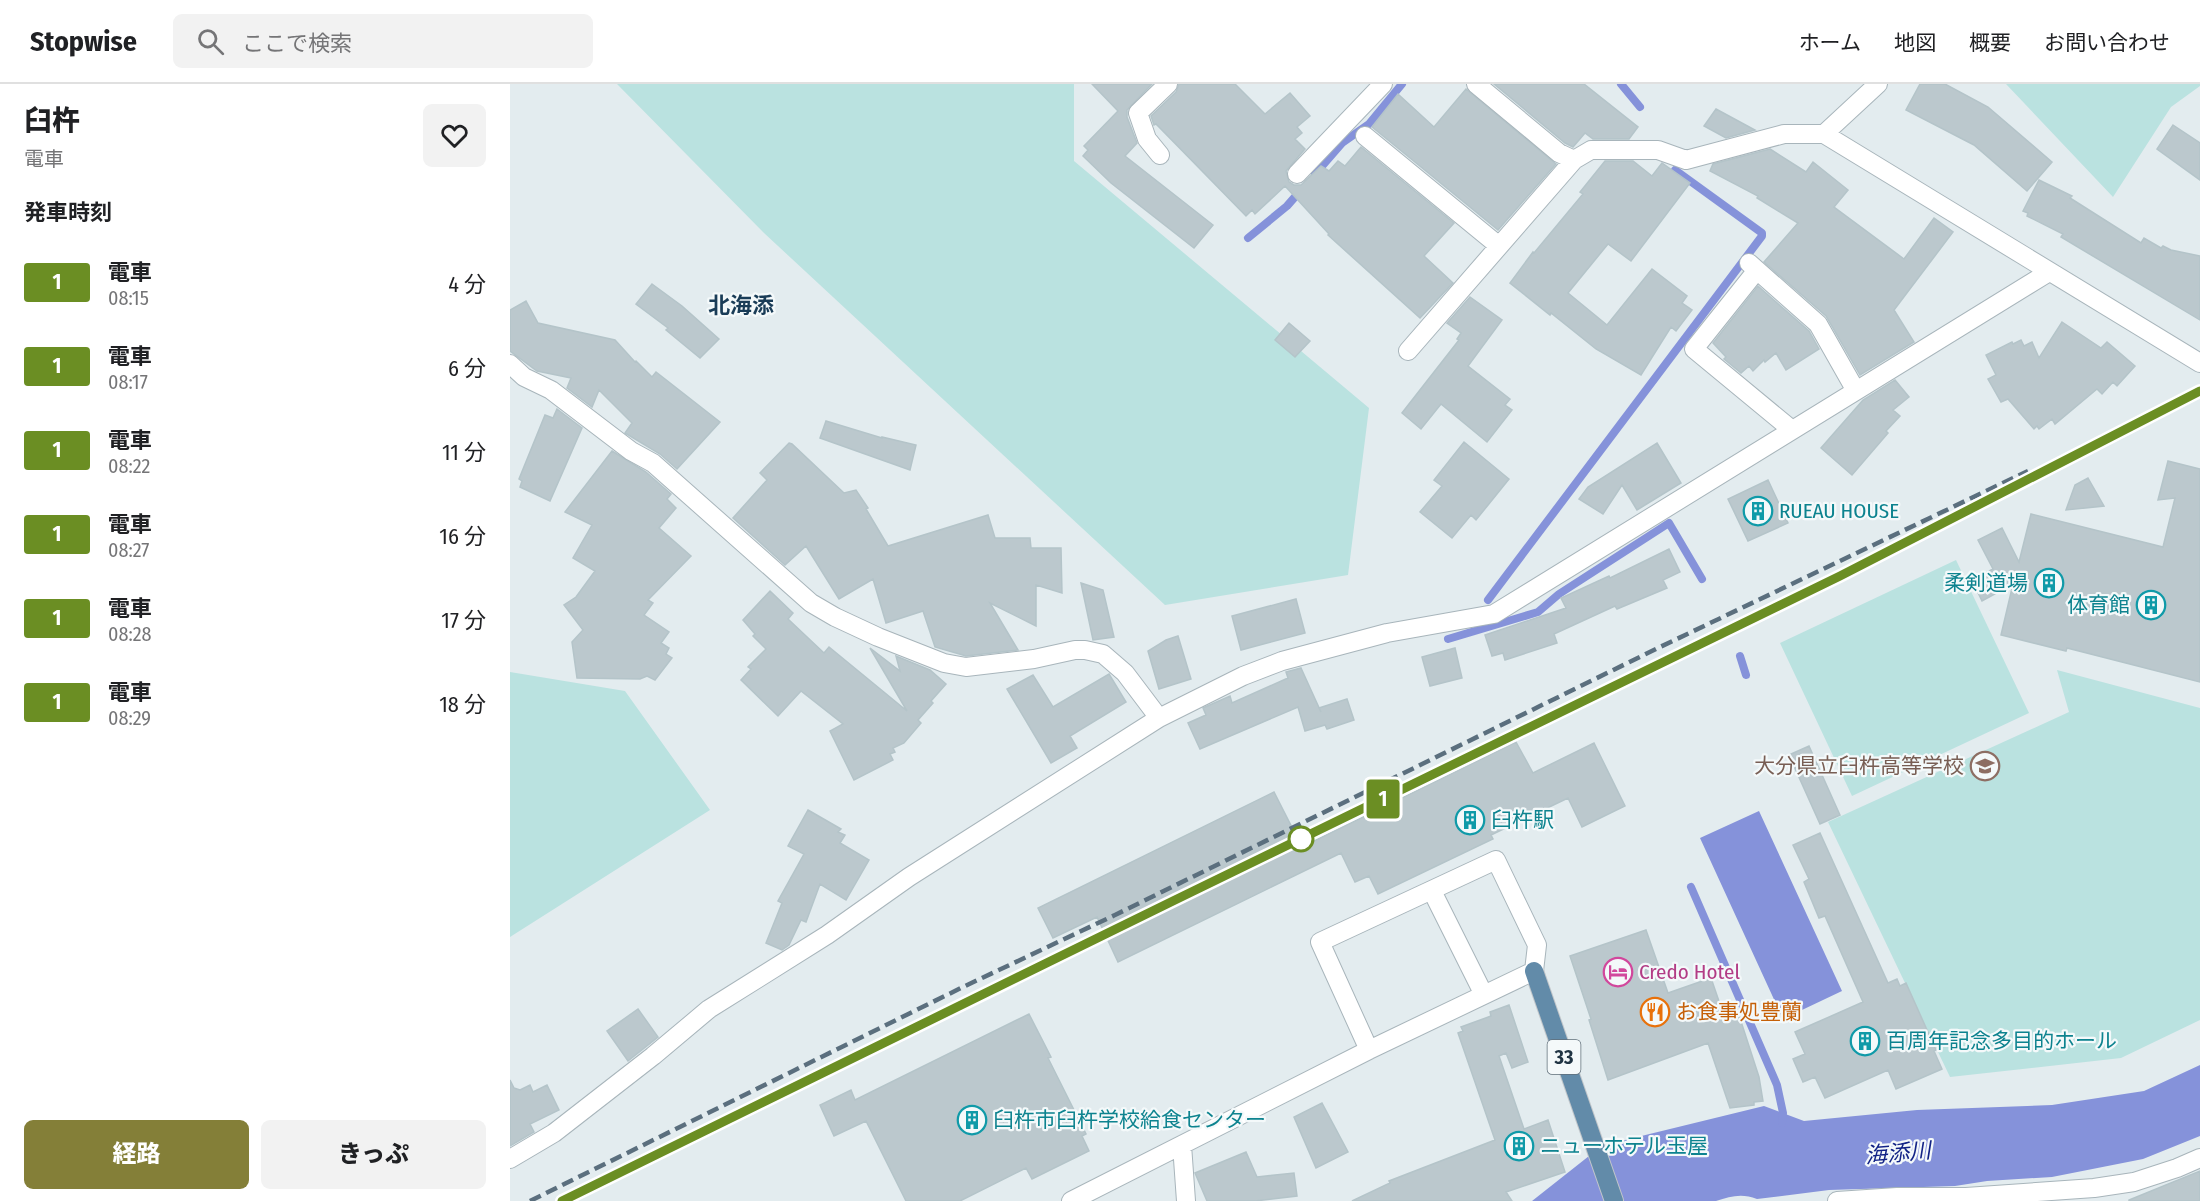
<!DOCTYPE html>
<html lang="ja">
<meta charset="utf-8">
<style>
body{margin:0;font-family:"Fira Sans Condensed","Noto Sans JP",sans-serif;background:#f2f2f2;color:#202124;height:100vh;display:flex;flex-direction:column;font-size:22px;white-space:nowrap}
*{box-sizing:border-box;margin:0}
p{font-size:20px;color:#757577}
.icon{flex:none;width:33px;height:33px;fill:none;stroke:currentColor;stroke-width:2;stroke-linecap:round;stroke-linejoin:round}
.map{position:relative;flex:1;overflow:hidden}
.side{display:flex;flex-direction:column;background:#fff;width:510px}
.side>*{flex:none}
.badge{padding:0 12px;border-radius:4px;font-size:21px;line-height:39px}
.map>.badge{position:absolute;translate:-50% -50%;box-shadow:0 0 0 3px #fff}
h2{padding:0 24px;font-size:22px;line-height:54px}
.round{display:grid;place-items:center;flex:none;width:63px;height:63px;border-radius:9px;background:#f2f2f2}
.overview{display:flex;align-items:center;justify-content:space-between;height:102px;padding:0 24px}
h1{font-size:28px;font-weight:800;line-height:45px}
.button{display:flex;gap:12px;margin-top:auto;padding:12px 24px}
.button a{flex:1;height:69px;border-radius:9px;background:#847f38;color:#fff;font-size:24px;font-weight:800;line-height:69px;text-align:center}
.button a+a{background:#f2f2f2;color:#202124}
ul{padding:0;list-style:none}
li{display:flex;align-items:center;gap:18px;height:84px;padding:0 24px}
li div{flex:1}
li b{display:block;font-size:22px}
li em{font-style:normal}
li .badge{min-width:66px;font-weight:700;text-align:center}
header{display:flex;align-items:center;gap:36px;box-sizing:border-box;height:84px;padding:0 30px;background:#fff;border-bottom:2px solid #e0e0e0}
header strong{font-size:28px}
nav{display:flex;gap:33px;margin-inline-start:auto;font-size:21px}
.search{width:420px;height:54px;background:#f2f2f2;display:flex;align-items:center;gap:15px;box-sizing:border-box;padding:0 21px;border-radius:9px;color:#757577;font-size:22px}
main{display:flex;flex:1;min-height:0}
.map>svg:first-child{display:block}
.green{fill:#bae2e0}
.water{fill:#8592da}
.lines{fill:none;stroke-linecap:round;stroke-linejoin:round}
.stream{stroke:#8592da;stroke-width:8}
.building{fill:#bbc8cd;stroke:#b4c4c9;stroke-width:1.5}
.street-casing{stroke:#a8b5bb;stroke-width:20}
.primary-casing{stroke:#c1c6ca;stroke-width:20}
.street{stroke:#fff;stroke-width:18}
.primary{stroke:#628ba9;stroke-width:18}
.rail{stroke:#5b6f7e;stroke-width:4.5;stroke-dasharray:12 6;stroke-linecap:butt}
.line-casing{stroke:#fff;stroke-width:14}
.line{stroke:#6b8e23;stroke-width:9}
.stop-dot{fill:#fff;stroke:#6b8e23;stroke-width:3}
.labels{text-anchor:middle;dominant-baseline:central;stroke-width:4.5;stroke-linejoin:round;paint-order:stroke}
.shield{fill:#f4f9fa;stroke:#606f7a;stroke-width:1.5}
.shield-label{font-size:20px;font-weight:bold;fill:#203443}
.culture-label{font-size:21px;fill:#0d838f;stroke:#f4f9fa;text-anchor:start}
.education-label{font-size:21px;fill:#785e54;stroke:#f4f9fa;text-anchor:end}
.hotel-label{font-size:21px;fill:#b23c85;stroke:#f4f9fa;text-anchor:start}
.food-label{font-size:21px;fill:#c56008;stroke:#f4f9fa;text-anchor:start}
.neighbourhood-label{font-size:22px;font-weight:bold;fill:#193c57;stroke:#f4f9fa}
.water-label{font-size:22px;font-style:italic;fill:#122386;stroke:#f4f9fa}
</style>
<header>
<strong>Stopwise</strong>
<div class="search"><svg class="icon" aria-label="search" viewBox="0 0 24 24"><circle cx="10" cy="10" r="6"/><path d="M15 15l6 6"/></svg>ここで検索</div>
<nav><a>ホーム</a><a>地図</a><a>概要</a><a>お問い合わせ</a></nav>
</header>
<main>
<section class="side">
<div class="overview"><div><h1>臼杵</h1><p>電車</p></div><a class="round"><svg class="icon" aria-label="heart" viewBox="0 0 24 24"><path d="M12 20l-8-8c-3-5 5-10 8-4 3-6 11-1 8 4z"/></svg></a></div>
<h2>発車時刻</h2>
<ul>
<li><span class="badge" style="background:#6b8e23;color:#fff">1</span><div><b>電車</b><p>08:15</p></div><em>4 分</em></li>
<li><span class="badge" style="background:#6b8e23;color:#fff">1</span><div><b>電車</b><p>08:17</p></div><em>6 分</em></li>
<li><span class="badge" style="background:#6b8e23;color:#fff">1</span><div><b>電車</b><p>08:22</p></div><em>11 分</em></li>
<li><span class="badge" style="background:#6b8e23;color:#fff">1</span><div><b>電車</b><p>08:27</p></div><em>16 分</em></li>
<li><span class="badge" style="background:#6b8e23;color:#fff">1</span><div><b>電車</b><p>08:28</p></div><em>17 分</em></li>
<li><span class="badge" style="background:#6b8e23;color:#fff">1</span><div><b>電車</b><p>08:29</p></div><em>18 分</em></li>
</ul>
<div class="button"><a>経路</a><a>きっぷ</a></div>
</section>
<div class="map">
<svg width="1690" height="1117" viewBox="0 0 1690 1117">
<rect width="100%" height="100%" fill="#e3ecef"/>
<path class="green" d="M 107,0 L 564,0 L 564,77 L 859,324 L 838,491 L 655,521 L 254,149 Z
M 1496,0 L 1690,0 L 1690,2 L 1661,23 L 1603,113 Z
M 1446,476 L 1519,629 L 1342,712 L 1270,559 Z
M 1547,586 L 1690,624 L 1690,936 L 1611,974 L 1440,993 L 1318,738 L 1559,628 Z
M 0,588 L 115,607 L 200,726 L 0,853 Z"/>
<path class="water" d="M 1249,727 L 1332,907 L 1273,935 L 1190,754 Z
M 1690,981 L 1690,1052 L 1633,1075 L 1542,1093 L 1477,1097 L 1445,1102 L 1319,1106 L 1247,1115 C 1232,1109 1221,1112 1206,1117 L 1022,1117 L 1079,1072 L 1115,1056 L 1254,1022 L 1294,1037 L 1407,1026 L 1542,1021 L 1634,1007 Z"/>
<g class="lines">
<path class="stream" d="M 1111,0 L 1130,23
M 805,90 L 832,59 L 859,40 L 892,0
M 738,154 L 777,122 L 791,106
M 978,516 L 1252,152 L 1252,149 L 1165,86
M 938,555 L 1028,528 L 1049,510 L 1159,439 L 1192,495
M 1230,572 L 1236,591
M 1181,803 L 1267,1001 L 1273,1029 L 1272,1039"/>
</g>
<path class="building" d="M 582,0 L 642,0 L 617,26 L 617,33 L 627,59 L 615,72 L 703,141 L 684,164 L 601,99 L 573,72 L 578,66 L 574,62 L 608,27 Z
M 669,0 L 725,0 L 755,30 L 780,9 L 800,32 L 787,43 L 792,49 L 785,55 L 795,65 L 776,87 L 779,98 L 784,101 L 791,101 L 811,82 L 819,87 L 828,77 L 835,82 L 851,63 L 944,139 L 914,172 L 943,199 L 910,234 L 818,151 L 819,150 L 775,102 L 745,130 L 742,126 L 736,132 L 646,40 L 644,41 L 641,32 L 666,8 Z
M 984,0 L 1074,0 L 1128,43 L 1119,55 L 1083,55 L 1075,49 L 1063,63 L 1055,59 Z
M 1410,0 L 1435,0 L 1478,23 L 1542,78 L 1517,107 L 1464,61 L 1396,26 Z
M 956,5 L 1046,80 L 988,146 L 862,43 L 888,10 L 924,43 Z
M 1206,25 L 1245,46 L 1216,54 L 1194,42 Z
M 1663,41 L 1690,59 L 1690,96 L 1647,65 Z
M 1260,65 L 1296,88 L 1303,78 L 1338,106 L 1324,123 L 1394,175 L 1424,134 L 1443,148 L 1384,226 L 1404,258 L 1350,291 L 1316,232 L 1254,178 L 1288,139 L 1247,114 L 1248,112 L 1200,87 L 1203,80 Z
M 1095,77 L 1123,77 L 1142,92 L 1152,79 L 1180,99 L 1121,177 L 1098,160 L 1058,209 L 1097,241 L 1142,185 L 1177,212 L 1172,219 L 1182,226 L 1166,247 L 1161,243 L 1131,291 L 1086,265 L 1041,229 L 1040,231 L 1000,199 L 1023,168 L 1024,169 L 1073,110 L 1070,108 Z
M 1529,96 L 1562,112 L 1560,114 L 1631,159 L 1634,154 L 1651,164 L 1653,162 L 1661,166 L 1690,172 L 1690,236 L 1551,153 L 1553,150 L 1517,132 L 1518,129 L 1513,127 Z
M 142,200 L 172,222 L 209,255 L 190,274 L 156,246 L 158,244 L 126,220 Z
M 1248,202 L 1299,247 L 1309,265 L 1276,286 L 1266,269 L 1255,278 L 1254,276 L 1243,287 L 1239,282 L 1231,289 L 1214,275 L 1216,273 L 1203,259 Z
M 960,213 L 992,236 L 958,282 L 1000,315 L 995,321 L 1002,326 L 977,358 L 931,320 L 911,345 L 892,329 L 949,256 L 947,255 L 951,249 L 937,239 Z
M 16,217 L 28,239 L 105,256 L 125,278 L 126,277 L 142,293 L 146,288 L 210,338 L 167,385 L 150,370 L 115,349 L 122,339 L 89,306 L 82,323 L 57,304 L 61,294 L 27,287 L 0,267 L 0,226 Z
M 1552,238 L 1591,264 L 1597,258 L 1625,282 L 1607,302 L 1603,298 L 1592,310 L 1587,305 L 1545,340 L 1542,335 L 1529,345 L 1527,342 L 1524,345 L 1498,315 L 1491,318 L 1478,295 L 1486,291 L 1476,271 L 1502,258 L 1503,260 L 1511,256 L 1514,262 L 1522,258 L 1529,274 Z
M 779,239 L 800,257 L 785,273 L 765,256 Z
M 1385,296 L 1399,313 L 1383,326 L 1390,332 L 1376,347 L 1378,349 L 1342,391 L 1311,364 L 1353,316 Z
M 47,325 L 72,344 L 40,417 L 10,403 L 12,397 L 9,395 L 35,331 L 43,334 Z
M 316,337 L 372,354 L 372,353 L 406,361 L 400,386 L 310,354 Z
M 954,358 L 999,395 L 966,436 L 961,431 L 942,454 L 910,428 L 932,402 L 924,396 Z
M 279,359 L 282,360 L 334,409 L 346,406 L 358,424 L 356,425 L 378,462 L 478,431 L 485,454 L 520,454 L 521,464 L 551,464 L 552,509 L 526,501 L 526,542 L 480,519 L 508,566 L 456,572 L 425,563 L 413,527 L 376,539 L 363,495 L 329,515 L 296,462 L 275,481 L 223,434 L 257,396 L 250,389 Z
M 1147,359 L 1171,399 L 1127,426 L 1112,401 L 1093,430 L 1069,415 L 1078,403 Z
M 102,367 L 136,388 L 161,410 L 157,415 L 166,424 L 149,444 L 181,472 L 138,516 L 143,519 L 134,531 L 159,548 L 151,559 L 159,564 L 156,570 L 162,574 L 145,596 L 137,592 L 130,595 L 67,594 L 62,558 L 73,546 L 54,521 L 66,513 L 85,487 L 63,474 L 82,441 L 55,428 Z
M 1658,377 L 1690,385 L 1690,598 L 1557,564 L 1556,567 L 1491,551 L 1503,500 L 1472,517 L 1462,496 L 1483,485 L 1468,456 L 1492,444 L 1509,478 L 1521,430 L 1653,463 L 1665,414 L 1648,416 Z
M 1578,394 L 1594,422 L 1556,426 L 1565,401 Z
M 1258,396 L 1278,439 L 1238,457 L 1218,415 Z
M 1159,465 L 1170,488 L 1153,496 L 1157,504 L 1107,525 L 1105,522 L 1044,550 L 1047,559 L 995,576 L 993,569 L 982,572 L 975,551 L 1056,524 L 1051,514 L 1099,492 L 1100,494 Z
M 571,499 L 593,506 L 604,553 L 583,556 Z
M 260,507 L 283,529 L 278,535 L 314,569 L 319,563 L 397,627 L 360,564 L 390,587 L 386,572 L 420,586 L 436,600 L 421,617 L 423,619 L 408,636 L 411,639 L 394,659 L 383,664 L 385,668 L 380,670 L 383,676 L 344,696 L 320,647 L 333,640 L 291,607 L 268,632 L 231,596 L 241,585 L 238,583 L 256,565 L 243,552 L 245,550 L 233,536 Z
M 786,515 L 795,549 L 731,566 L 722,532 Z
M 668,552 L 681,595 L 649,605 L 638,567 L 656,556 Z
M 945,564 L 952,594 L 920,602 L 912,573 Z
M 791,584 L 811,628 L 809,624 L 837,615 L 844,636 L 817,645 L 815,641 L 795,647 L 788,623 L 690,665 L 678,639 L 696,631 L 693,624 L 720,612 L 722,619 L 778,594 L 776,588 Z
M 599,590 L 616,618 L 560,652 L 567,664 L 541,679 L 497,605 L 523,591 L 543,623 Z
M 1006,658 L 1023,689 L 1084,659 L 1115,722 L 1072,743 L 1058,714 L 981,751 L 983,755 L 868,810 L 859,792 L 845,798 L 831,769 L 608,878 L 587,833 L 543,854 L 528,824 L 764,708 L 792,763 Z
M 1299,662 L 1330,731 L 1310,740 L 1279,671 Z
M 298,726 L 331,745 L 328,748 L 335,751 L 330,759 L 359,776 L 336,816 L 310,800 L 296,838 L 291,836 L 279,861 L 272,866 L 256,859 L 272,819 L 268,817 L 294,770 L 278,762 Z
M 1310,749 L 1378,899 L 1387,895 L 1390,902 L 1396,899 L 1426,966 L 1424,967 L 1432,985 L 1386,1005 L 1378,986 L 1315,1014 L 1305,993 L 1293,998 L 1283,975 L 1295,970 L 1285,948 L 1353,918 L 1315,832 L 1309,834 L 1294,798 L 1299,795 L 1283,761 Z
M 1136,846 L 1158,909 L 1201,894 L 1212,926 L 1226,922 L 1249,993 L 1253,1017 L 1244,1018 L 1244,1021 L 1220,1024 L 1198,959 L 1098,996 L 1079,936 L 1081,935 L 1060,872 Z
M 999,921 L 1018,978 L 1002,984 L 996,969 L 989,972 L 1014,1045 L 1038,1036 L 1055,1088 L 996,1108 L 1002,1117 L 842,1117 L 880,1099 L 879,1097 L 985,1056 L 948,949 L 953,947 L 951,943 L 981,932 L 980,928 Z
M 128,925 L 148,953 L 118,977 L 97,947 Z
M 519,930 L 541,973 L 538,974 L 576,1050 L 572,1052 L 579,1067 L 522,1095 L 516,1084 L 450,1117 L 396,1117 L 356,1037 L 324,1052 L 310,1021 L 341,1006 L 345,1016 Z
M 0,996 L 4,1004 L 10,1006 L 20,1001 L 23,1008 L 37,1001 L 49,1026 L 20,1040 L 24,1048 L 0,1062 Z
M 812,1019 L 838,1068 L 806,1084 L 784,1033 Z
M 736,1068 L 747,1093 L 784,1089 L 787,1112 L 745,1117 L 697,1117 L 685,1089 Z
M 1690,1087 L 1690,1117 L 1619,1117 L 1619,1116 Z"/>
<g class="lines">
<g class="street-casing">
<path id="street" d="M 966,0 L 1049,69 L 1064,76 L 1081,66 L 1148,66 L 1176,76 L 1274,50 L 1314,50 L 1690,279
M 1314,50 L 1368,0
M 855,52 L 989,162
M 650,71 L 637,55 L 628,29 L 658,0
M 787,90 L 873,0
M 1239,179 L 1308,240 L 1346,307
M 1247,186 L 1184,265 L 1282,346
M 898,267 L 1064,76
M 0,280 L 14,293 L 41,306 L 121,367 L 143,379 L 301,519 L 325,533 L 368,553 L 434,579 L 456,583 L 524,575 L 565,566 L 575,566 L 593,570 L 615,589 L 649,634
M 986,776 L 1027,861 L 1024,887 L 859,966 L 810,858 Z
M 922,807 L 974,911
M 672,1061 L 676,1117
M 0,1075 L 44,1049 L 143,972 L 199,925 L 317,851 L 399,793 L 649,634 L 733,592 L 772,577 L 877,549 L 984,530 L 1539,188
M 561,1117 L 859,966
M 1327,1117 L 1387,1113 L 1456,1113 L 1584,1104 L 1624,1098 L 1667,1084 L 1690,1074"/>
</g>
<g class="primary-casing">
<path id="primary" d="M 1024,887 L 1104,1117"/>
</g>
<use href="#street" class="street"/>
<use href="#primary" class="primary"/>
<path class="rail" d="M 20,1117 L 453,903 L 605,831 L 1148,564 L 1518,387
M 52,1117 L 665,816 L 1330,492 L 1690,307"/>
</g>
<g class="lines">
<g class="line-casing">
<path id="line" d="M 52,1117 L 665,816 L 1330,492 L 1690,307"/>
</g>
<use href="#line" class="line"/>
</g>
<defs>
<g id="building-ring" transform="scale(1.5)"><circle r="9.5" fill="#f4f9fa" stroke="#0f9aa8" stroke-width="1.5"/><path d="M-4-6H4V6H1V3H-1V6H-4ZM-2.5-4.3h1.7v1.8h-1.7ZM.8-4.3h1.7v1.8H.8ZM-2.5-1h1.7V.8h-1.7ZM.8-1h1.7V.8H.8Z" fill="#0f9aa8"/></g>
<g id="school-ring" transform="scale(1.5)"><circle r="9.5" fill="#f4f9fa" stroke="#8d6e63" stroke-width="1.5"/><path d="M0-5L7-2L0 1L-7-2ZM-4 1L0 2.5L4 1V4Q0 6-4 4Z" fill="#8d6e63"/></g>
<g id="hotel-ring" transform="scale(1.5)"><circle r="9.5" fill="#f4f9fa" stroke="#d1479c" stroke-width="1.5"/><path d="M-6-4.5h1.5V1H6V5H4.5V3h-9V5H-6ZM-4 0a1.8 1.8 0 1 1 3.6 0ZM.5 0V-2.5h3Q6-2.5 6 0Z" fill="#d1479c"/></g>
<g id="restaurant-ring" transform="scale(1.5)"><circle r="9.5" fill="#f4f9fa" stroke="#e8710a" stroke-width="1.5"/><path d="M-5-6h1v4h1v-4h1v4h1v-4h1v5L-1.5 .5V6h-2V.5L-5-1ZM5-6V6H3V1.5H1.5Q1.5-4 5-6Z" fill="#e8710a"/></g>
</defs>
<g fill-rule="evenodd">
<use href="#building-ring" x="1248" y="427"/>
<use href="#building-ring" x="1539" y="499"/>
<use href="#building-ring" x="1641" y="521"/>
<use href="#school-ring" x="1475" y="682"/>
<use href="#building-ring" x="960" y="736"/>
<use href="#hotel-ring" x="1108" y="888"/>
<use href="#restaurant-ring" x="1145" y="928"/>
<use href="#building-ring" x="1355" y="957"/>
<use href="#building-ring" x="462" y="1036"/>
<use href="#building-ring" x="1009" y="1062"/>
</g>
<circle class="stop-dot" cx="791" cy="755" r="12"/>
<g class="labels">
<rect class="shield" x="1037.5" y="956" width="33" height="34" rx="4.5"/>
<g class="shield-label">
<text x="1054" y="973">33</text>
</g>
<g class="culture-label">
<text x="1269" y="427">RUEAU HOUSE</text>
<text x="1518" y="499" text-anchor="end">柔剣道場</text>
<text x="1620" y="521" text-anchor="end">体育館</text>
<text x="981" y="736">臼杵駅</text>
<text x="1376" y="957">百周年記念多目的ホール</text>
<text x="483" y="1036">臼杵市臼杵学校給食センター</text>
<text x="1030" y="1062">ニューホテル玉屋</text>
</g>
<g class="education-label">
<text x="1454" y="682">大分県立臼杵高等学校</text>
</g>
<g class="hotel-label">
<text x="1129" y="888">Credo Hotel</text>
</g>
<g class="food-label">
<text x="1166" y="928">お食事処豊蘭</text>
</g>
<g class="neighbourhood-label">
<text x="231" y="221">北海添</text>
</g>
<g class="water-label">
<text transform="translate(1388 1069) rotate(-5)">海添川</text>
</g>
</g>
</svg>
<b class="badge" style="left:873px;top:715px;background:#6b8e23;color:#fff">1</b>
</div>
</main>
